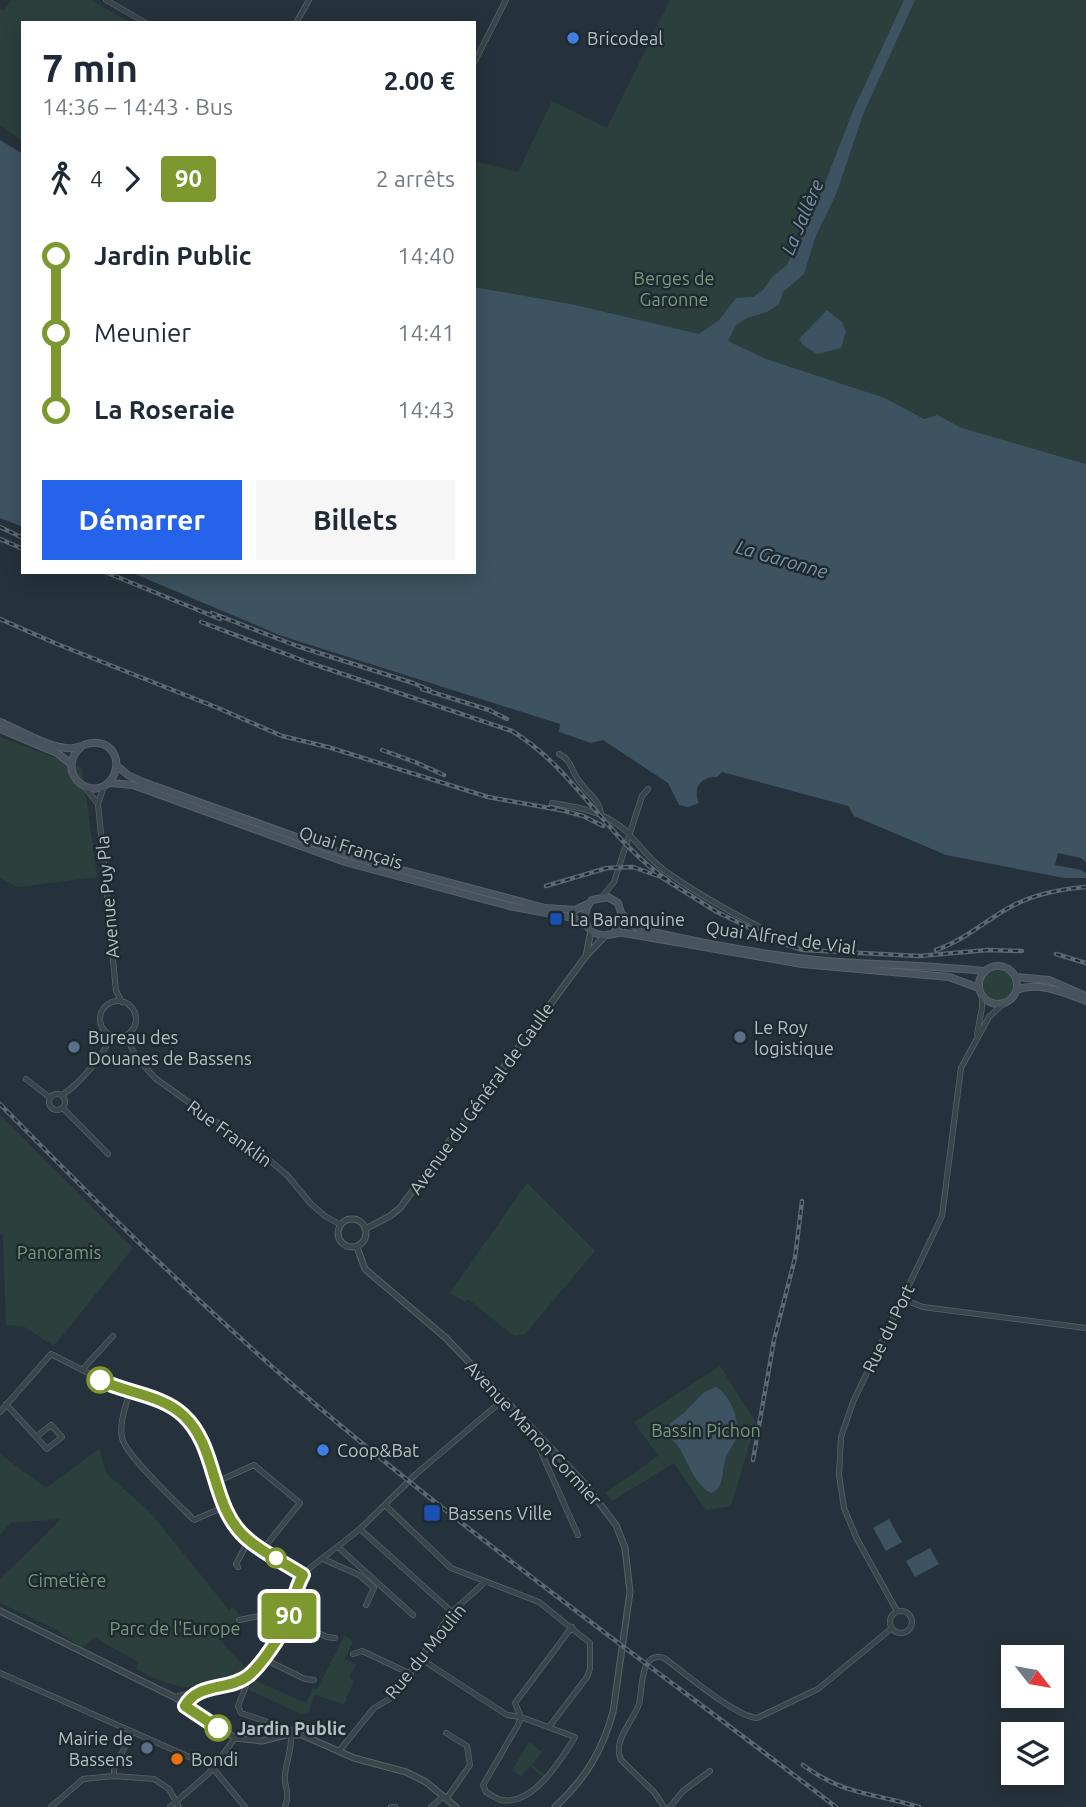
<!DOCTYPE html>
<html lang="fr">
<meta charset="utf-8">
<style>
body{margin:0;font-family:Ubuntu,sans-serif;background:#f6f6f7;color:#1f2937;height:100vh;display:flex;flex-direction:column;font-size:26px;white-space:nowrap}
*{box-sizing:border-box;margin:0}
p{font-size:23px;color:#747a83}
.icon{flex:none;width:38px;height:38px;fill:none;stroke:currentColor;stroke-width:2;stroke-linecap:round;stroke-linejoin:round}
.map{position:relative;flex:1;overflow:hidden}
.sheet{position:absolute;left:21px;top:21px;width:455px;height:553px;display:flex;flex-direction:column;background:#fff;border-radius:0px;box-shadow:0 4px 18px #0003}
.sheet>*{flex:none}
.badge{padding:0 14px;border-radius:5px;font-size:24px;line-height:46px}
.needle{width:46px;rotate:121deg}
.fabs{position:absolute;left:1001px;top:1645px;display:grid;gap:14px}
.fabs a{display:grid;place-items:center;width:63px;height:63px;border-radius:0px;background:#fff;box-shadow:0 4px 18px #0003;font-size:35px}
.map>.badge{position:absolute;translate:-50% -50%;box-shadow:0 0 0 4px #fff}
.legs{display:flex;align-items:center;gap:10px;height:77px;padding:0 21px;font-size:23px}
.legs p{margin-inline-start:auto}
.headline{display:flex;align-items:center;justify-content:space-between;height:119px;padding:0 21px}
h1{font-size:38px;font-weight:700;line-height:52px}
.action{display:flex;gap:14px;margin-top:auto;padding:14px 21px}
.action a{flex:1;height:80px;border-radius:0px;background:#2563eb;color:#fff;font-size:28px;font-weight:700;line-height:80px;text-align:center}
.action a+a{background:#f6f6f7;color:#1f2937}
ul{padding:0 21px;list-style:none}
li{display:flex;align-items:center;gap:24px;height:77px;font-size:26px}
li i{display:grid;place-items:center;width:10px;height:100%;margin:0 9px;background:currentColor}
li i::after{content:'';width:18px;height:18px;margin:-9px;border:5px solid;border-radius:50%;background:#fff}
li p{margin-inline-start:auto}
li:first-child i{background:linear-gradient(#0000 50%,currentColor 0)}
li:last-child i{background:linear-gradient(currentColor 50%,#0000 0)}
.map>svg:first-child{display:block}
.green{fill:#2b403d}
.water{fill:#3d5362}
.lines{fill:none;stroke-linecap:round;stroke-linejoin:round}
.minor-casing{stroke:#586269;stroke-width:6}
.tertiary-casing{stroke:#586269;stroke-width:7}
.secondary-casing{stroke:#586269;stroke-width:8}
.minor{stroke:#3a444b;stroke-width:4.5}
.tertiary{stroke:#3a444b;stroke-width:5}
.secondary{stroke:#48535e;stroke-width:6}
.rail-casing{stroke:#5c6872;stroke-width:4.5}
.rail{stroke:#1f2930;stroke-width:2;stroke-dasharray:5;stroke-linecap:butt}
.line-1-casing{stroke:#fff;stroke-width:16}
.line-1{stroke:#7c982e;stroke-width:10}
.shop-dot{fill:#3f7fe0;stroke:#1f2930;stroke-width:2.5}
.transit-dot{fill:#1a4fb4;stroke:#1f2930;stroke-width:2.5}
.service-dot{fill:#5c6f8a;stroke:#1f2930;stroke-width:2.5}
.stop-1-dot{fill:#fff;stroke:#7c982e;stroke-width:3.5}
.food-dot{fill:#e8710a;stroke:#1f2930;stroke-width:2.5}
.labels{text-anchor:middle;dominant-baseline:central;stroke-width:5;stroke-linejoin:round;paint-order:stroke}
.poi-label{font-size:18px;fill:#b5bfc6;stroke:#1f2930;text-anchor:start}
.park-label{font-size:18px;fill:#769a79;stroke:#1f2930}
.street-label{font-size:18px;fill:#b5bfc6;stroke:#1f2930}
.stop-label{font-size:18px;font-weight:bold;fill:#b5bfc6;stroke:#1f2930;text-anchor:start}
.water-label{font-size:19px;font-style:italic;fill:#7994a7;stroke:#1f2930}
</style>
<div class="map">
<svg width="1086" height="1807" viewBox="0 0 1086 1807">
<rect width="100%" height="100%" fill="#26323b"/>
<path class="green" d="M 12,0 L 91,0 L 131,23 L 23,23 L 23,141 L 0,125 L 0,9 L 4,10 Z
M 670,0 L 1086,0 L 1086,464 L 962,428 L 937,415 L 924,419 L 885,398 L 766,359 L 727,341 L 571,304 L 474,287 L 474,161 L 518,172 L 552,101 L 607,128 Z
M 0,737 L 82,768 L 97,877 L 17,887 L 0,878 Z
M983 985a15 15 0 1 1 30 0a15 15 0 1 1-30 0Z
M 0,1115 L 133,1248 L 54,1346 L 23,1326 L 6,1325 L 3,1235 L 0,1235 Z
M 527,1183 L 595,1251 L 525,1334 L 514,1336 L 468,1299 L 465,1302 L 450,1293 Z
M 720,1366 L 756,1422 L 731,1506 L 706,1510 L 674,1463 L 612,1501 L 605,1493 L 658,1456 L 634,1422 Z
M 99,1449 L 107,1474 L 149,1511 L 229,1610 L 232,1607 L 239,1614 L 238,1623 L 222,1643 L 249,1671 C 201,1694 183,1693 136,1669 L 138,1662 L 94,1637 L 83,1648 L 53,1628 L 0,1603 L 0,1579 L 61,1519 L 11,1523 L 0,1534 L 0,1454 L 46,1488 Z
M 345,1635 L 353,1642 L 345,1659 L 356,1665 L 349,1677 L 354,1682 L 346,1697 L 346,1702 L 343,1704 L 315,1695 L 308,1714 L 301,1714 L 249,1690 L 254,1680 L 306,1703 L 313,1688 L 317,1689 Z
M 529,1742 L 542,1752 L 532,1765 L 545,1775 L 543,1777 L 530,1766 L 521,1776 L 512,1770 Z"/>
<path class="water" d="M 904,0 L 915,0 L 864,112 L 836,194 L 815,238 L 804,274 L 783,292 L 779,304 L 767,312 L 747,318 L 736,325 L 728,341 L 766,359 L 885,398 L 924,419 L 937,415 L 962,428 L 1086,464 L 1086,862 L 1081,858 L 1058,853 L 1055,865 L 1081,870 L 1086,873 L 1086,878 L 1064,878 L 946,855 L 854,816 L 848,806 L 722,772 L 717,777 C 701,776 692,788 699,803 L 688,807 L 679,805 L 668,783 L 603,740 L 591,743 L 559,732 L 560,724 L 282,636 L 130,572 L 474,572 L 474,287 L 571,304 L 699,334 L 719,320 L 736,298 L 753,297 L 763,290 L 772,277 L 787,265 L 821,193 L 853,111 Z
M 0,140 L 23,154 L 23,527 L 0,518 Z
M 827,310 L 842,322 L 846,332 L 841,348 L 817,354 L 803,345 L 799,339 Z
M 716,1387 C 731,1395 742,1424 735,1441 C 732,1447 727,1453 725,1461 C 721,1473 725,1488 711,1493 C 694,1484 688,1461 678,1446 C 673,1439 666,1436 663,1429 L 685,1412 L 703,1393 Z
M 889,1519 L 902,1542 L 886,1551 L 873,1528 Z
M 930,1548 L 939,1564 L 915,1577 L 906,1561 Z"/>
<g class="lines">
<g class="minor-casing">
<path id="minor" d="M 106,0 L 146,23
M 296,23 L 309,0
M 474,63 L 506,0
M 559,754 C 572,760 571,771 579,781 C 587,793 600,800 601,814
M 84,786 L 98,804
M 104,786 L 98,804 L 116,991 L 122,1002
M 552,803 C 579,807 605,812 626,831 C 640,845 651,862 668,873 C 705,899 744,919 785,940
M 602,897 L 614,882 L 642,796 L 648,789
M100 1019a18 18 0 1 1 36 0a18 18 0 1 1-36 0Z
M 977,1034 L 982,1008 L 982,996
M 126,1036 L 136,1057 L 155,1078 L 268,1159 L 287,1175 L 311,1204 L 325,1216 L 341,1225
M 26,1079 L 49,1097
M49 1102a8 8 0 1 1 16 0a8 8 0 1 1-16 0Z
M 62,1095 C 77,1086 107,1053 110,1036
M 63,1108 L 108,1154
M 902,1299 L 923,1307 L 1086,1328
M 82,1370 L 113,1336
M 130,1391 C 126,1406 119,1422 122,1438 C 126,1456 179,1505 194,1520 L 226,1506
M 6,1404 L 47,1449 L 62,1437 L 51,1425 L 36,1437
M 0,1412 L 51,1354 L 108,1383 L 174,1407 L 185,1416 L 201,1436 L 228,1514 L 244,1537 L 303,1575
M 541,1439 L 538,1445 L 578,1535
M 216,1482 L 254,1465 L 300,1503 L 263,1549
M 386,1506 L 451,1568 L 539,1602 L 590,1643 L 590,1669 L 587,1677 L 549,1727
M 360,1529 L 452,1612
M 338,1547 L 413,1615
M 323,1559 L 359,1575 L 374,1588 L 366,1605
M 238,1567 L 236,1564 L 249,1540
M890 1622a11 11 0 1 1 22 0a11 11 0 1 1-22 0Z
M 897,1611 L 857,1539 L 844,1508 L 839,1475 L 841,1437 L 853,1402 L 942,1216 L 961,1068 L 989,1017 L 1002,1005
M 288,1619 L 327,1637 L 335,1638
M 239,1620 L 290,1610
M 353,1654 L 362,1651 L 411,1674
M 262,1658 L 305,1679 L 314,1680
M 421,1659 L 507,1715 L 521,1717 L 575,1737 C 561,1760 533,1806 501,1800 C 496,1799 490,1794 486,1792 L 483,1785 L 518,1725 L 521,1717 L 515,1703 L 572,1627
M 0,1673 L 212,1767 L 245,1807
M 246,1677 L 246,1686 L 238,1706 L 241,1713 L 291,1730 C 293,1746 287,1758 285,1774 C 283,1788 291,1789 285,1807
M 175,1697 L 241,1680 L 251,1673 L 283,1630 L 300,1580 L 306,1571 L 360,1529 L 416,1474 L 504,1399
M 185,1705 L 192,1696 L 198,1692
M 446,1733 L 467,1746 L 470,1765 L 447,1798
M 339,1751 L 374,1708 L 393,1697 L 452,1612 L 485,1582
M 114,1776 L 114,1769 L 132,1732
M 51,1807 L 83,1779 L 114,1776 L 154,1779 L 169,1789 L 179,1807
M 170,1807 L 209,1773 L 235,1738
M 391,1807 L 395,1807
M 431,1807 L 444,1796
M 664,1807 L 654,1792 L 621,1760 C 612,1740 633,1722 639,1704 C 643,1690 639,1650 664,1658 C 685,1673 734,1716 757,1718 L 818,1689 L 892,1628
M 670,1807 L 683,1791 L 710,1771"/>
</g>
<g class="tertiary-casing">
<path id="tertiary" d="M 586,956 L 591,931
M338 1233a14 14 0 1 1 28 0a14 14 0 1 1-28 0Z
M 365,1229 L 390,1216 L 400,1208 L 586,956 L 605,936
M 357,1247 L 365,1269 L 446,1338 L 584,1483 L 616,1525 L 625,1548 L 630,1592 L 613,1712 C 602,1752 585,1779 555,1807
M 0,1611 L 174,1697 L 235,1738 L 262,1741 L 286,1735 L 302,1735 L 354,1758 L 406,1772 L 426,1782 L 456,1807"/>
</g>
<g class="secondary-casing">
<path id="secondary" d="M 0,722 C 19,730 46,746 66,748 C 78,750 87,741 98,743 C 130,748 116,798 86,787 C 79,784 74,778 72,771 C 70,761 74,753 81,747
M 0,729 L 57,753 L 71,764
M 117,766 L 128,775 L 143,782 L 349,856 L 545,908 L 575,910 L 588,904
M 110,783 L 133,785 L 345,862 L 509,906 L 574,918 L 587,926
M 624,916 L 629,923 L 639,929 C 704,944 773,957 840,962 C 888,965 936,966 984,971
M 614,933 L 623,919 L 618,903 L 608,897 L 592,900 C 581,912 583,933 602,935 C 609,936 617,932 624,933 L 802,964 L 949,977 L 979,988
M979 985a19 19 0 1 1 38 0a19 19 0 1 1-38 0Z
M 1016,977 L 1049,980 L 1086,996
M 1017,990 C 1039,981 1065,993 1086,1001"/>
</g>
<use href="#minor" class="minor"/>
<use href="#tertiary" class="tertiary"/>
<use href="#secondary" class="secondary"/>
<g class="rail-casing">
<path id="rail" d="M 0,527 L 23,538
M 0,539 L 23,549
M 105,572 L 220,619
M 212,613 L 297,646 L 413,683 L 430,690
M 0,619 L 57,644 L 218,708 L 282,736 L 328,747 L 488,797 L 560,810
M 201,622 L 307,662 L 512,731 C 574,768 607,840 669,881
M 422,689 L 489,710 L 507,719
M 382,750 L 415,762 L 444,775
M 550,807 L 583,816 L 603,826
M 546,886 L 607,868 L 633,867 L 661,877 L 717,912 L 781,943 L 803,950 L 919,956 L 988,950 L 1022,951
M 936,950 C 965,940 986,920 1012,906 C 1035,894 1061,889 1086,887
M 1056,954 L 1086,963
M 0,1104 C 109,1215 220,1325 340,1425 C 500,1558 670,1680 836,1807
M 753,1460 L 774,1340 L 795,1258 L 802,1201
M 803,1765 C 843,1795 874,1793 919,1807"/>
</g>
<use href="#rail" class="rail"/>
</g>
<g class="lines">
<g class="line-1-casing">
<path id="line-1" d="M 100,1380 C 126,1393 162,1395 183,1415 C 218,1447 210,1505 245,1537 C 261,1552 285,1563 303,1575 C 295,1588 294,1603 289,1617 C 283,1633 261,1666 248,1676 C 229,1691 198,1682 185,1706 L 218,1728"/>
</g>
<use href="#line-1" class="line-1"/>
</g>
<g class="shop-dot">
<circle cx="573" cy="38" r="7"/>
<circle cx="323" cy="1450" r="7"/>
</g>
<g class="transit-dot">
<rect x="549" y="912" width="14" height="14" rx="3.5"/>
<rect x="423" y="1504" width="18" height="18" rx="3.5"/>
</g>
<g class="service-dot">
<circle cx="740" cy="1037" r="7"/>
<circle cx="74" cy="1047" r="7"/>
<circle cx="147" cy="1748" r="7"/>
</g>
<g class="stop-1-dot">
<circle cx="100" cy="1380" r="12"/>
<circle cx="276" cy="1558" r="9"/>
<circle cx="218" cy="1728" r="12"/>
</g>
<circle class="food-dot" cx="177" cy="1759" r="7"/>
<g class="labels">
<g class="poi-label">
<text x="587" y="38">Bricodeal</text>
<text x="570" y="919">La Baranquine</text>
<text x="754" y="1027">Le Roy<tspan x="754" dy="21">logistique</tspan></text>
<text x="88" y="1037">Bureau des<tspan x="88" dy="21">Douanes de Bassens</tspan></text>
<text x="337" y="1450">Coop&amp;Bat</text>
<text x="448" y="1513">Bassens Ville</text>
<text x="133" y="1738" text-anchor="end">Mairie de<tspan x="133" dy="21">Bassens</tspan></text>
<text x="191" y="1759">Bondi</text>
</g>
<g class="park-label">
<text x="674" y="278">Berges de<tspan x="674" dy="21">Garonne</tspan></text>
<text x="59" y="1252">Panoramis</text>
<text x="706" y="1430">Bassin Pichon</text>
<text x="67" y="1580">Cimetière</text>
<text x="175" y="1628">Parc de l'Europe</text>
</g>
<g class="street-label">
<text transform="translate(351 847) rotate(17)">Quai Français</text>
<text transform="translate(107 897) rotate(-95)">Avenue Puy Pla</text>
<text transform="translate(781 937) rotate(8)">Quai Alfred de Vial</text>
<text transform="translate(481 1098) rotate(-54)">Avenue du Général de Gaulle</text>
<text transform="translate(230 1133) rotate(36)">Rue Franklin</text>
<text transform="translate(888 1328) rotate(-64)">Rue du Port</text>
<text transform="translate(534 1433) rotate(47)">Avenue Manon Cormier</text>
<text transform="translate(425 1651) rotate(-51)">Rue du Moulin</text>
</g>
<g class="stop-label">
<text x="237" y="1728">Jardin Public</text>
</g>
<g class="water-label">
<text transform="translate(802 217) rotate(-67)">La Jallère</text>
<text transform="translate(782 559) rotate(16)">La Garonne</text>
</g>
</g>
</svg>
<div class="fabs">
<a><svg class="needle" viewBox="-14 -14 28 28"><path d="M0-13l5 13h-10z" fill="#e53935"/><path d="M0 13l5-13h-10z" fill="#747a83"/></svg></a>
<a><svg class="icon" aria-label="layers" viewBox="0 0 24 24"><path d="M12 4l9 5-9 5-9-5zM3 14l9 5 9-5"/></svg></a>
</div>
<b class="badge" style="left:289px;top:1616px;background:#7c982e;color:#fff">90</b>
<section class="sheet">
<div class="headline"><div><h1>7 min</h1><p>14:36 – 14:43 · Bus</p></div><b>2.00 €</b></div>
<div class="legs"><svg class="icon" aria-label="walk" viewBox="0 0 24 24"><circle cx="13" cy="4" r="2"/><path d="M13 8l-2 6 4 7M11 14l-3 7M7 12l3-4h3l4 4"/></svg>4<svg class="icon" aria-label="forward" viewBox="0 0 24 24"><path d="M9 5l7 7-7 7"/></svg><b class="badge" style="background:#7c982e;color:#fff">90</b><p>2 arrêts</p></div>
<ul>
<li><i style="color:#7c982e"></i><b>Jardin Public</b><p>14:40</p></li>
<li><i style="color:#7c982e"></i><span>Meunier</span><p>14:41</p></li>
<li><i style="color:#7c982e"></i><b>La Roseraie</b><p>14:43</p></li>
</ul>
<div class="action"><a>Démarrer</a><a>Billets</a></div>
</section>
</div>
